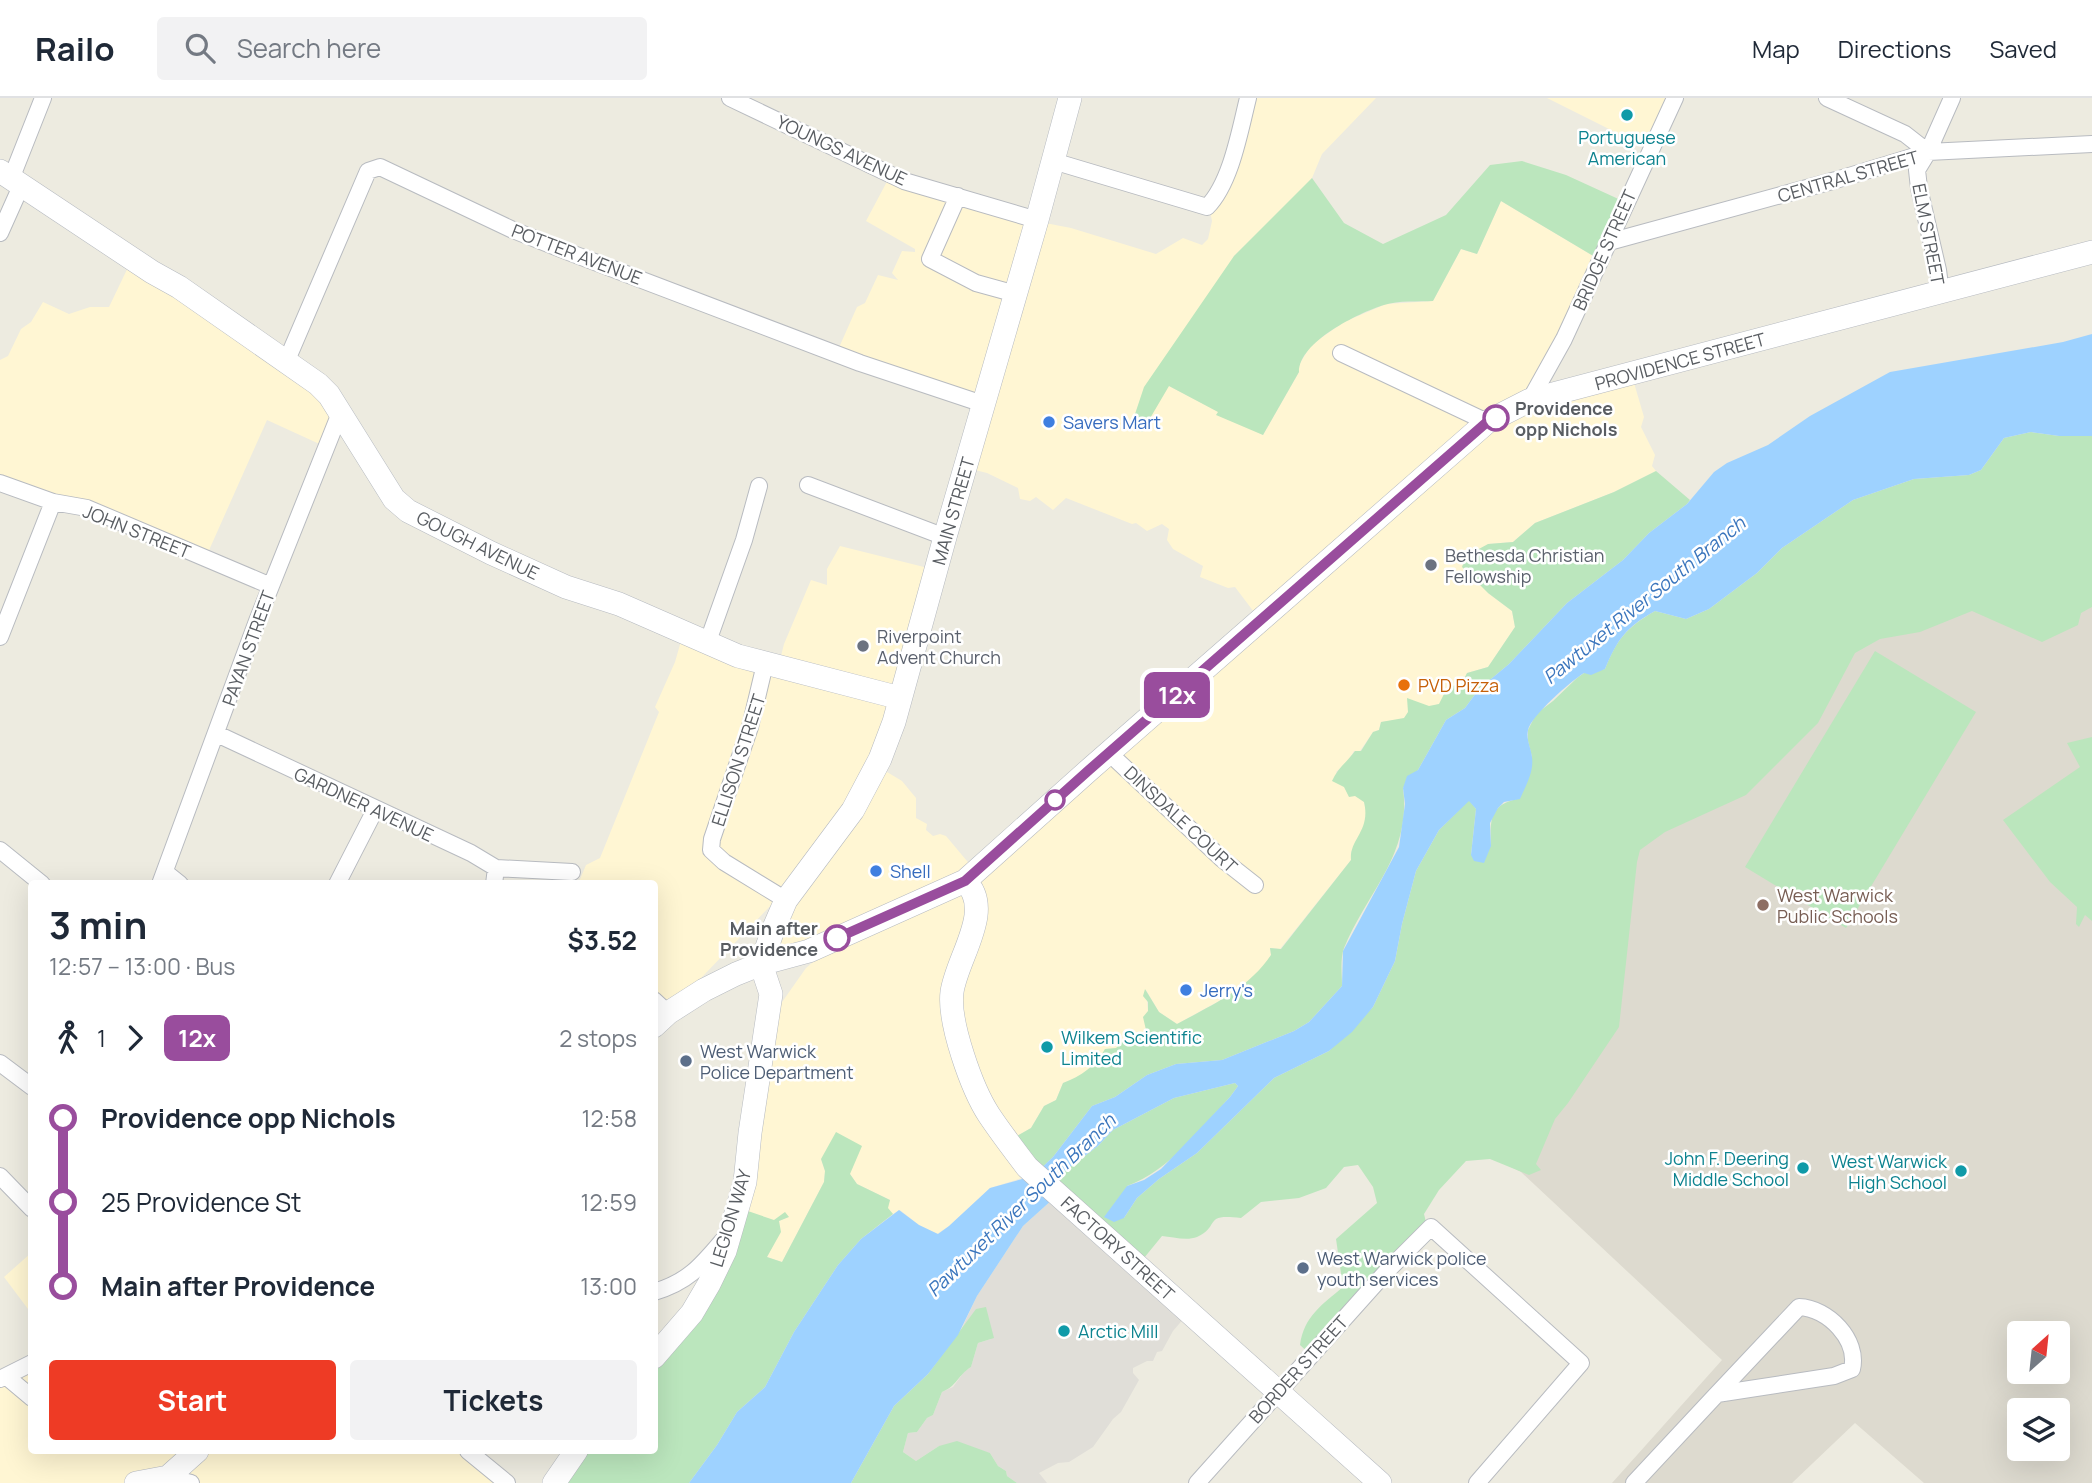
<!DOCTYPE html>
<meta charset="utf-8">
<style>
body{margin:0;font-family:Manrope,sans-serif;background:#f2f2f3;color:#1f2937;height:100vh;display:flex;flex-direction:column;font-size:26px;white-space:nowrap}
*{box-sizing:border-box;margin:0}
p{font-size:23px;color:#747a83}
.icon{flex:none;width:38px;height:38px;fill:none;stroke:currentColor;stroke-width:2;stroke-linecap:round;stroke-linejoin:round}
.map{position:relative;flex:1;overflow:hidden}
.drawer{position:absolute;left:28px;top:782px;width:630px;height:574px;display:flex;flex-direction:column;background:#fff;border-radius:7px;box-shadow:0 7px 28px #0002}
.drawer>*{flex:none}
.badge{padding:0 14px;border-radius:10px;font-size:24px;line-height:46px}
.needle{width:46px;rotate:27deg}
.tools{position:absolute;left:2007px;top:1223px;display:grid;gap:14px}
.tools a{display:grid;place-items:center;width:63px;height:63px;border-radius:7px;background:#fff;box-shadow:0 7px 28px #0002;font-size:35px}
.map>.badge{position:absolute;translate:-50% -50%;box-shadow:0 0 0 4px #fff}
.legs{display:flex;align-items:center;gap:10px;height:77px;padding:0 21px;font-size:23px}
.legs p{margin-inline-start:auto}
.overview{display:flex;align-items:center;justify-content:space-between;height:119px;padding:0 21px}
h1{font-size:38px;font-weight:700;line-height:52px}
.button{display:flex;gap:14px;margin-top:auto;padding:14px 21px}
.button a{flex:1;height:80px;border-radius:7px;background:#ee3b25;color:#fff;font-size:28px;font-weight:700;line-height:80px;text-align:center}
.button a+a{background:#f2f2f3;color:#1f2937}
ul{padding:0 21px;list-style:none}
li{display:flex;align-items:center;gap:24px;height:84px;font-size:26px}
li i{display:grid;place-items:center;width:10px;height:100%;margin:0 9px;background:currentColor}
li i::after{content:'';width:18px;height:18px;margin:-9px;border:5px solid;border-radius:50%;background:#fff}
li p{margin-inline-start:auto}
li:first-child i{background:linear-gradient(#0000 50%,currentColor 0)}
li:last-child i{background:linear-gradient(currentColor 50%,#0000 0)}
header{display:flex;align-items:center;gap:42px;box-sizing:border-box;height:98px;padding:0 35px;background:#fff;border-bottom:2px solid #e0e1e3}
header strong{font-size:33px}
nav{display:flex;gap:38px;margin-inline-start:auto;font-size:24px}
.search{width:490px;height:63px;background:#f2f2f3;display:flex;align-items:center;gap:18px;box-sizing:border-box;padding:0 24px;border-radius:7px;color:#747a83;font-size:26px}
.map>svg:first-child{display:block}
.commercial{fill:#fff6d3}
.industrial{fill:#e0ded8}
.education{fill:#dddacf;fill-rule:evenodd}
.green{fill:#bbe6bd}
.water{fill:#9ed2ff}
.lines{fill:none;stroke-linecap:round;stroke-linejoin:round}
.street-casing{stroke:#b8bbc0;stroke-width:18}
.secondary-casing{stroke:#b6bac0;stroke-width:24}
.street{stroke:#fff;stroke-width:16}
.secondary{stroke:#fff;stroke-width:23}
.line-1-casing{stroke:#fff;stroke-width:16}
.line-1{stroke:#994d9d;stroke-width:10}
.culture-dot{fill:#0f9aa8;stroke:#fff;stroke-width:2.5}
.stop-1-dot{fill:#fff;stroke:#994d9d;stroke-width:3.5}
.shop-dot{fill:#3f7fe0;stroke:#fff;stroke-width:2.5}
.worship-dot{fill:#6b7280;stroke:#fff;stroke-width:2.5}
.food-dot{fill:#e8710a;stroke:#fff;stroke-width:2.5}
.education-dot{fill:#8d6e63;stroke:#fff;stroke-width:2.5}
.service-dot{fill:#5c6f8a;stroke:#fff;stroke-width:2.5}
.labels{text-anchor:middle;dominant-baseline:central;stroke-width:5;stroke-linejoin:round;paint-order:stroke}
.culture-label{font-size:18px;fill:#0d838f;stroke:#fff;text-anchor:start}
.street-label{font-size:18px;fill:#595d62;stroke:#fff}
.stop-label{font-size:18px;font-weight:bold;fill:#595d62;stroke:#fff;text-anchor:start}
.shop-label{font-size:18px;fill:#366cbe;stroke:#fff;text-anchor:start}
.worship-label{font-size:18px;fill:#5b616d;stroke:#fff;text-anchor:start}
.food-label{font-size:18px;fill:#c56008;stroke:#fff;text-anchor:start}
.education-label{font-size:18px;fill:#785e54;stroke:#fff;text-anchor:start}
.service-label{font-size:18px;fill:#4e5e75;stroke:#fff;text-anchor:start}
.water-label{font-size:19px;font-style:italic;fill:#3b76bd;stroke:#fff}
</style>
<header>
<strong>Railo</strong>
<div class="search"><svg class="icon" aria-label="search" viewBox="0 0 24 24"><circle cx="10" cy="10" r="6"/><path d="M15 15l6 6"/></svg>Search here</div>
<nav><a>Map</a><a>Directions</a><a>Saved</a></nav>
</header>
<div class="map">
<svg width="2092" height="1385" viewBox="0 0 2092 1385">
<rect width="100%" height="100%" fill="#edebe0"/>
<path class="commercial" d="M 1249,0 L 1376,0 L 1322,56 L 1312,80 L 1291,103 L 1234,158 L 1169,288 L 1263,337 L 1299,274 L 1299,267 L 1311,247 L 1344,224 L 1386,206 L 1433,203 L 1461,151 L 1477,156 L 1501,103 L 1600,162 L 1536,294 L 1632,278 L 1644,319 L 1641,329 L 1655,357 L 1652,368 L 1656,373 L 1614,394 L 1535,425 L 1513,444 L 1488,446 L 1488,495 L 1512,513 L 1515,529 L 1488,569 L 1467,575 L 1461,587 L 1439,606 L 1408,615 L 1404,621 L 1381,624 L 1379,632 L 1373,634 L 1360,653 L 1354,653 L 1348,663 L 1336,674 L 1344,689 L 1364,704 L 1367,716 L 1364,729 L 1351,755 L 1351,762 L 1280,851 L 1270,850 L 1271,857 L 1265,867 L 1239,892 L 1177,926 L 1159,914 L 1146,892 L 1148,913 L 1146,932 L 1141,939 L 1116,950 L 1105,951 L 1100,961 L 1079,979 L 1063,985 L 1056,1002 L 1044,1008 L 1031,1030 L 1003,1046 L 1028,1078 L 990,1090 L 949,1128 L 937,1136 L 919,1127 L 900,1112 L 893,1116 L 887,1110 L 890,1102 L 857,1086 L 850,1076 L 821,1061 L 825,1073 L 824,1084 L 782,1164 L 767,1159 L 780,1134 L 779,1123 L 788,1119 L 774,1123 L 739,1110 L 773,917 L 806,870 L 825,854 L 777,862 L 777,801 L 655,928 L 654,786 L 578,786 L 586,767 L 600,760 L 659,614 L 655,609 L 675,564 L 681,543 L 779,566 L 784,546 L 811,482 L 827,487 L 827,471 L 840,448 L 936,472 L 877,668 L 902,683 L 916,700 L 916,720 L 927,726 L 926,732 L 933,738 L 940,736 L 946,738 L 972,769 L 1260,522 L 1235,489 L 1228,490 L 1200,479 L 1203,468 L 1173,451 L 1167,442 L 1169,431 L 1162,426 L 1147,433 L 1136,425 L 1132,426 L 1066,400 L 1053,412 L 1036,399 L 1030,403 L 1020,401 L 1018,390 L 987,375 L 967,370 L 983,309 L 837,254 L 857,209 L 865,205 L 878,177 L 898,182 L 892,175 L 902,153 L 915,154 L 915,151 L 866,123 L 891,76 L 1040,124 L 1071,130 L 1156,156 L 1183,140 L 1202,147 L 1208,141 L 1212,123 L 1209,108 Z
M 1547,0 L 1675,0 L 1651,52 Z
M 132,161 L 338,308 L 326,349 L 267,322 L 206,459 L 75,403 L 0,388 L 0,262 L 8,258 L 21,231 L 31,224 L 43,204 L 69,216 L 90,209 L 109,209 Z
M 31,1155 L 31,1215 L 4,1179 Z
M 31,1261 L 32,1353 L 468,1353 L 509,1385 L 0,1385 L 0,1279 Z"/>
<path class="industrial" d="M 1053,1101 L 1185,1219 L 1173,1233 L 1162,1253 L 1157,1254 L 1153,1263 L 1147,1263 L 1133,1270 L 1133,1275 L 1139,1282 L 1121,1314 L 1113,1321 L 1093,1349 L 1069,1364 L 1058,1365 L 1039,1375 L 1047,1385 L 1017,1385 L 1007,1378 L 1006,1373 L 998,1368 L 990,1355 L 939,1348 L 916,1363 L 903,1354 L 908,1335 L 917,1334 L 927,1320 L 933,1317 L 942,1294 L 953,1289 L 964,1274 L 971,1269 L 978,1245 L 991,1241 L 962,1230 L 977,1198 L 1023,1128 Z"/>
<path class="education" d="M 2092,324 L 2092,1385 L 1924,1385 L 1855,1325 L 1792,1385 L 1612,1385 L 1722,1262 L 1521,1074 L 1315,968 ZM 2020,1236 L 2058,1236 L 2058,1274 L 2020,1274 ZM 2020,1312 L 2058,1312 L 2058,1351 L 2020,1351 Z"/>
<path class="green" d="M 1522,63 L 1566,77 L 1625,104 L 1600,162 L 1501,103 L 1477,156 L 1461,151 L 1433,203 C 1418,204 1399,202 1384,207 C 1358,215 1299,244 1299,274 L 1263,337 L 1216,317 L 1218,314 L 1169,288 L 1142,334 L 1133,322 L 1144,289 L 1234,158 L 1312,80 L 1344,125 L 1383,146 L 1446,117 L 1490,67 Z
M 2031,334 L 2059,338 L 2092,338 L 2092,509 L 2081,515 L 2078,527 L 2042,544 L 1972,513 L 1920,534 L 1880,541 L 1855,555 L 1818,625 L 1746,697 L 1665,734 L 1640,752 L 1637,764 L 1619,929 L 1568,1005 L 1555,1021 L 1536,1066 L 1541,1072 L 1529,1077 L 1490,1061 L 1466,1063 L 1439,1092 L 1424,1116 L 1427,1128 L 1313,1259 L 1300,1247 C 1304,1218 1322,1207 1343,1189 L 1336,1141 L 1377,1105 L 1373,1089 L 1358,1067 L 1344,1069 L 1326,1090 L 1299,1100 L 1261,1104 L 1241,1120 C 1202,1115 1221,1128 1197,1139 C 1187,1143 1172,1139 1162,1138 L 1135,1171 L 1055,1094 L 1062,1075 L 1098,1048 L 1113,1032 L 1174,1000 L 1235,985 L 1238,988 L 1230,999 C 1199,1032 1170,1072 1127,1088 L 1124,1120 L 1137,1100 L 1159,1081 L 1197,1055 L 1274,980 L 1329,953 L 1373,909 L 1395,863 L 1402,826 L 1416,773 L 1439,732 L 1469,702 L 1476,711 L 1471,757 L 1491,748 C 1490,719 1490,707 1520,700 L 1532,659 L 1528,643 L 1528,632 L 1536,616 L 1553,603 L 1577,580 L 1584,575 L 1605,571 C 1617,541 1626,530 1655,513 L 1686,521 L 1709,511 L 1757,475 L 1782,450 L 1853,402 L 1914,381 L 1969,377 L 1981,372 L 2004,340 Z
M 1656,373 L 1690,402 L 1687,406 L 1649,435 L 1623,462 L 1567,505 L 1509,566 L 1479,591 L 1465,610 L 1446,622 L 1418,672 L 1403,690 C 1412,756 1367,794 1344,850 C 1340,861 1342,876 1342,888 L 1309,924 L 1294,933 L 1222,962 L 1176,966 L 1147,977 L 1115,999 L 1092,1008 L 1053,1059 L 1033,1078 L 1003,1046 L 1031,1030 L 1044,1008 L 1056,1002 L 1063,985 C 1081,978 1096,968 1105,951 L 1116,950 L 1123,943 L 1130,944 L 1141,939 L 1146,932 L 1143,919 L 1148,913 L 1148,904 L 1143,898 L 1145,891 L 1159,914 L 1177,926 C 1212,907 1248,891 1271,857 L 1270,850 L 1281,851 L 1351,762 C 1349,741 1371,733 1364,704 L 1355,698 L 1349,699 L 1344,689 L 1332,683 C 1337,671 1347,664 1355,653 L 1361,653 L 1373,634 L 1379,632 L 1381,624 L 1404,620 L 1408,614 L 1407,600 L 1429,608 L 1439,606 L 1448,588 L 1461,587 L 1467,575 L 1488,569 L 1515,529 L 1512,513 L 1488,495 L 1462,469 L 1466,458 L 1488,446 L 1513,444 L 1535,425 L 1614,394 Z
M 1875,553 L 1976,614 L 1846,830 L 1745,769 Z
M 2092,639 L 2092,823 L 2085,817 L 2079,829 L 2076,826 L 2077,809 L 2050,784 L 2003,722 L 2080,669 L 2067,645 Z
M 836,1034 L 862,1048 L 850,1076 L 857,1086 L 890,1102 L 888,1110 L 893,1116 L 861,1141 L 838,1167 L 794,1234 L 765,1289 L 737,1314 L 717,1347 L 689,1385 L 555,1385 L 578,1353 L 654,1353 L 655,1259 L 739,1110 L 774,1122 L 785,1114 L 789,1119 L 779,1123 L 781,1134 L 767,1159 L 782,1164 L 824,1084 L 825,1073 L 821,1061 Z
M 986,1209 L 994,1240 L 978,1245 L 971,1269 C 958,1277 957,1288 942,1294 L 933,1317 L 927,1320 L 917,1334 L 908,1335 L 903,1354 L 916,1363 L 939,1348 L 957,1343 L 990,1355 L 998,1368 L 1006,1373 L 1007,1378 L 1017,1385 L 851,1385 L 894,1308 L 928,1276 L 976,1211 Z"/>
<path class="water" d="M 2092,236 L 2092,338 L 2059,338 L 2031,334 L 2004,340 L 1981,372 L 1969,377 L 1914,381 L 1853,402 L 1782,450 L 1757,475 L 1709,511 L 1686,521 L 1655,513 C 1626,529 1617,542 1605,571 L 1591,577 L 1584,575 C 1571,583 1531,618 1528,632 C 1526,642 1531,650 1532,659 C 1534,674 1526,687 1520,701 L 1504,704 L 1498,710 L 1490,725 L 1491,748 L 1484,765 L 1474,763 L 1471,757 L 1476,711 L 1469,703 L 1439,732 L 1416,773 L 1402,826 L 1395,863 L 1373,909 L 1352,934 L 1329,953 L 1274,980 L 1197,1055 L 1159,1081 L 1137,1100 L 1124,1120 L 1114,1124 L 1104,1119 L 1127,1088 L 1144,1082 L 1161,1071 L 1230,999 L 1238,988 L 1235,985 L 1174,1000 L 1113,1032 L 1098,1048 L 1062,1075 L 1053,1101 L 1023,1128 L 977,1198 L 958,1237 L 928,1276 L 894,1308 L 851,1385 L 689,1385 L 717,1347 L 737,1314 L 765,1289 L 794,1234 L 838,1167 L 861,1141 L 899,1112 L 919,1127 L 938,1136 L 949,1128 L 990,1090 L 1033,1078 L 1053,1059 L 1092,1008 L 1115,999 L 1147,977 L 1176,966 L 1222,962 L 1294,933 L 1309,924 L 1342,888 L 1343,853 L 1399,749 L 1405,706 L 1403,690 L 1407,678 L 1418,672 L 1446,622 L 1465,610 L 1479,591 L 1509,566 L 1567,505 L 1623,462 L 1649,435 L 1687,406 L 1714,374 L 1727,365 L 1768,347 L 1810,318 L 1890,274 L 2063,244 Z"/>
<g class="lines">
<g class="street-casing">
<path id="street" d="M 730,0 L 904,83 L 1037,122
M 1827,0 L 1905,36 L 1928,54
M 1053,63 L 1207,109 C 1231,85 1240,32 1248,0
M 11,81 L 43,0
M 958,98 L 930,161 L 976,185 L 1016,196
M 0,135 L 21,88
M 1609,144 L 1836,82 L 1928,54 L 2092,46
M 1941,195 L 1938,172 L 1919,90 L 1917,72 L 1928,54 L 1952,0
M 1341,255 L 1487,324
M 287,262 L 368,73 L 380,69 L 513,132 L 571,155 L 860,265 L 983,306
M 1530,302 L 1564,241 L 1675,0
M 0,385 L 53,404 L 87,410 L 271,488
M 808,387 L 945,439
M 0,539 L 53,404
M 707,546 L 744,442 L 759,388
M 765,566 L 750,629 L 712,741 L 711,752 L 724,764 L 786,802
M 217,636 L 471,755 L 496,770 L 494,786
M 1109,655 L 1222,761 L 1255,787
M 0,752 L 42,786
M 496,770 L 572,774
M 165,774 L 180,786
M 160,786 L 257,523 L 340,315
M 337,786 L 375,712
M 654,902 L 668,915
M 0,965 L 32,989
M 0,1078 L 32,1111
M 654,1194 C 688,1184 701,1168 723,1142
M 1799,1209 C 1828,1210 1859,1242 1852,1271 L 1834,1278 L 1717,1296 Z
M 7,1279 L 32,1300
M 0,1281 L 32,1265
M 468,1353 L 507,1385
M 168,1379 L 191,1385
M 1197,1385 L 1386,1174 L 1431,1129 L 1581,1265 L 1477,1385
M 1634,1385 L 1717,1296"/>
</g>
<g class="secondary-casing">
<path id="secondary" d="M 0,73 L 152,174 L 179,189 L 318,286 L 329,297 L 394,401 L 408,413 L 491,455 L 566,489 L 619,506 L 738,558 L 900,600
M 965,783 C 995,812 957,859 952,894 C 948,924 972,991 989,1017 C 1001,1035 1014,1052 1027,1069 L 1380,1385
M 654,928 L 668,915 L 704,892 L 736,876 L 761,866 L 809,853 L 965,783 L 1089,672 L 1487,324 L 1530,302 L 2092,154
M 654,1259 L 692,1215 L 709,1186 L 725,1153 L 745,1084 L 750,1035 L 771,896 L 761,866 L 773,832 L 786,802 L 853,712 L 880,661 L 894,624 L 945,439 L 1037,122 L 1070,0
M 136,1385 L 168,1379
M 166,1385 L 168,1379 L 197,1353
M 554,1385 L 576,1353"/>
</g>
<use href="#street" class="street"/>
<use href="#secondary" class="secondary"/>
</g>
<g class="lines">
<g class="line-1-casing">
<path id="line-1" d="M 837,840 L 965,783 L 1089,672 L 1487,324 L 1496,320"/>
</g>
<use href="#line-1" class="line-1"/>
</g>
<g class="culture-dot">
<circle cx="1627" cy="17" r="7"/>
<circle cx="1047" cy="949" r="7"/>
<circle cx="1803" cy="1070" r="7"/>
<circle cx="1961" cy="1073" r="7"/>
<circle cx="1064" cy="1233" r="7"/>
</g>
<g class="stop-1-dot">
<circle cx="1496" cy="320" r="12"/>
<circle cx="1055" cy="702" r="9"/>
<circle cx="837" cy="840" r="12"/>
</g>
<g class="shop-dot">
<circle cx="1049" cy="324" r="7"/>
<circle cx="876" cy="773" r="7"/>
<circle cx="1186" cy="892" r="7"/>
</g>
<g class="worship-dot">
<circle cx="1431" cy="467" r="7"/>
<circle cx="863" cy="548" r="7"/>
</g>
<circle class="food-dot" cx="1404" cy="587" r="7"/>
<circle class="education-dot" cx="1763" cy="807" r="7"/>
<g class="service-dot">
<circle cx="686" cy="963" r="7"/>
<circle cx="1303" cy="1170" r="7"/>
</g>
<g class="labels">
<g class="culture-label">
<text x="1627" y="39" text-anchor="middle">Portuguese<tspan x="1627" dy="21">American</tspan></text>
<text x="1061" y="939">Wilkem Scientific<tspan x="1061" dy="21">Limited</tspan></text>
<text x="1789" y="1060" text-anchor="end">John F. Deering<tspan x="1789" dy="21">Middle School</tspan></text>
<text x="1947" y="1063" text-anchor="end">West Warwick<tspan x="1947" dy="21">High School</tspan></text>
<text x="1078" y="1233">Arctic Mill</text>
</g>
<g class="street-label">
<text transform="translate(842 52) rotate(25)">YOUNGS AVENUE</text>
<text transform="translate(1848 78) rotate(-16)">CENTRAL STREET</text>
<text transform="translate(1929 136) rotate(79)">ELM STREET</text>
<text transform="translate(1604 152) rotate(-66)">BRIDGE STREET</text>
<text transform="translate(577 156) rotate(21)">POTTER AVENUE</text>
<text transform="translate(1680 263) rotate(-15)">PROVIDENCE STREET</text>
<text transform="translate(953 413) rotate(-74)">MAIN STREET</text>
<text transform="translate(137 433) rotate(22)">JOHN STREET</text>
<text transform="translate(478 447) rotate(26)">GOUGH AVENUE</text>
<text transform="translate(248 550) rotate(-70)">PAYAN STREET</text>
<text transform="translate(738 662) rotate(-72)">ELLISON STREET</text>
<text transform="translate(364 706) rotate(25)">GARDNER AVENUE</text>
<text transform="translate(1181 721) rotate(43)">DINSDALE COURT</text>
<text transform="translate(730 1120) rotate(-73)">LEGION WAY</text>
<text transform="translate(1118 1150) rotate(42)">FACTORY STREET</text>
<text transform="translate(1298 1271) rotate(-48)">BORDER STREET</text>
</g>
<g class="stop-label">
<text x="1515" y="310">Providence<tspan x="1515" dy="21">opp Nichols</tspan></text>
<text x="818" y="830" text-anchor="end">Main after<tspan x="818" dy="21">Providence</tspan></text>
</g>
<g class="shop-label">
<text x="1063" y="324">Savers Mart</text>
<text x="890" y="773">Shell</text>
<text x="1200" y="892">Jerry's</text>
</g>
<g class="worship-label">
<text x="1445" y="457">Bethesda Christian<tspan x="1445" dy="21">Fellowship</tspan></text>
<text x="877" y="538">Riverpoint<tspan x="877" dy="21">Advent Church</tspan></text>
</g>
<g class="food-label">
<text x="1418" y="587">PVD Pizza</text>
</g>
<g class="education-label">
<text x="1777" y="797">West Warwick<tspan x="1777" dy="21">Public Schools</tspan></text>
</g>
<g class="service-label">
<text x="700" y="953">West Warwick<tspan x="700" dy="21">Police Department</tspan></text>
<text x="1317" y="1160">West Warwick police<tspan x="1317" dy="21">youth services</tspan></text>
</g>
<g class="water-label">
<text transform="translate(1644 502) rotate(-39)">Pawtuxet River South Branch</text>
<text transform="translate(1021 1107) rotate(-44)">Pawtuxet River South Branch</text>
</g>
</g>
</svg>
<div class="tools">
<a><svg class="needle" viewBox="-14 -14 28 28"><path d="M0-13l5 13h-10z" fill="#e53935"/><path d="M0 13l5-13h-10z" fill="#747a83"/></svg></a>
<a><svg class="icon" aria-label="layers" viewBox="0 0 24 24"><path d="M12 4l9 5-9 5-9-5zM3 14l9 5 9-5"/></svg></a>
</div>
<b class="badge" style="left:1177px;top:597px;background:#994d9d;color:#fff">12x</b>
<section class="drawer">
<div class="overview"><div><h1>3 min</h1><p>12:57 – 13:00 · Bus</p></div><b>$3.52</b></div>
<div class="legs"><svg class="icon" aria-label="walk" viewBox="0 0 24 24"><circle cx="13" cy="4" r="2"/><path d="M13 8l-2 6 4 7M11 14l-3 7M7 12l3-4h3l4 4"/></svg>1<svg class="icon" aria-label="forward" viewBox="0 0 24 24"><path d="M9 5l7 7-7 7"/></svg><b class="badge" style="background:#994d9d;color:#fff">12x</b><p>2 stops</p></div>
<ul>
<li><i style="color:#994d9d"></i><b>Providence opp Nichols</b><p>12:58</p></li>
<li><i style="color:#994d9d"></i><span>25 Providence St</span><p>12:59</p></li>
<li><i style="color:#994d9d"></i><b>Main after Providence</b><p>13:00</p></li>
</ul>
<div class="button"><a>Start</a><a>Tickets</a></div>
</section>
</div>
